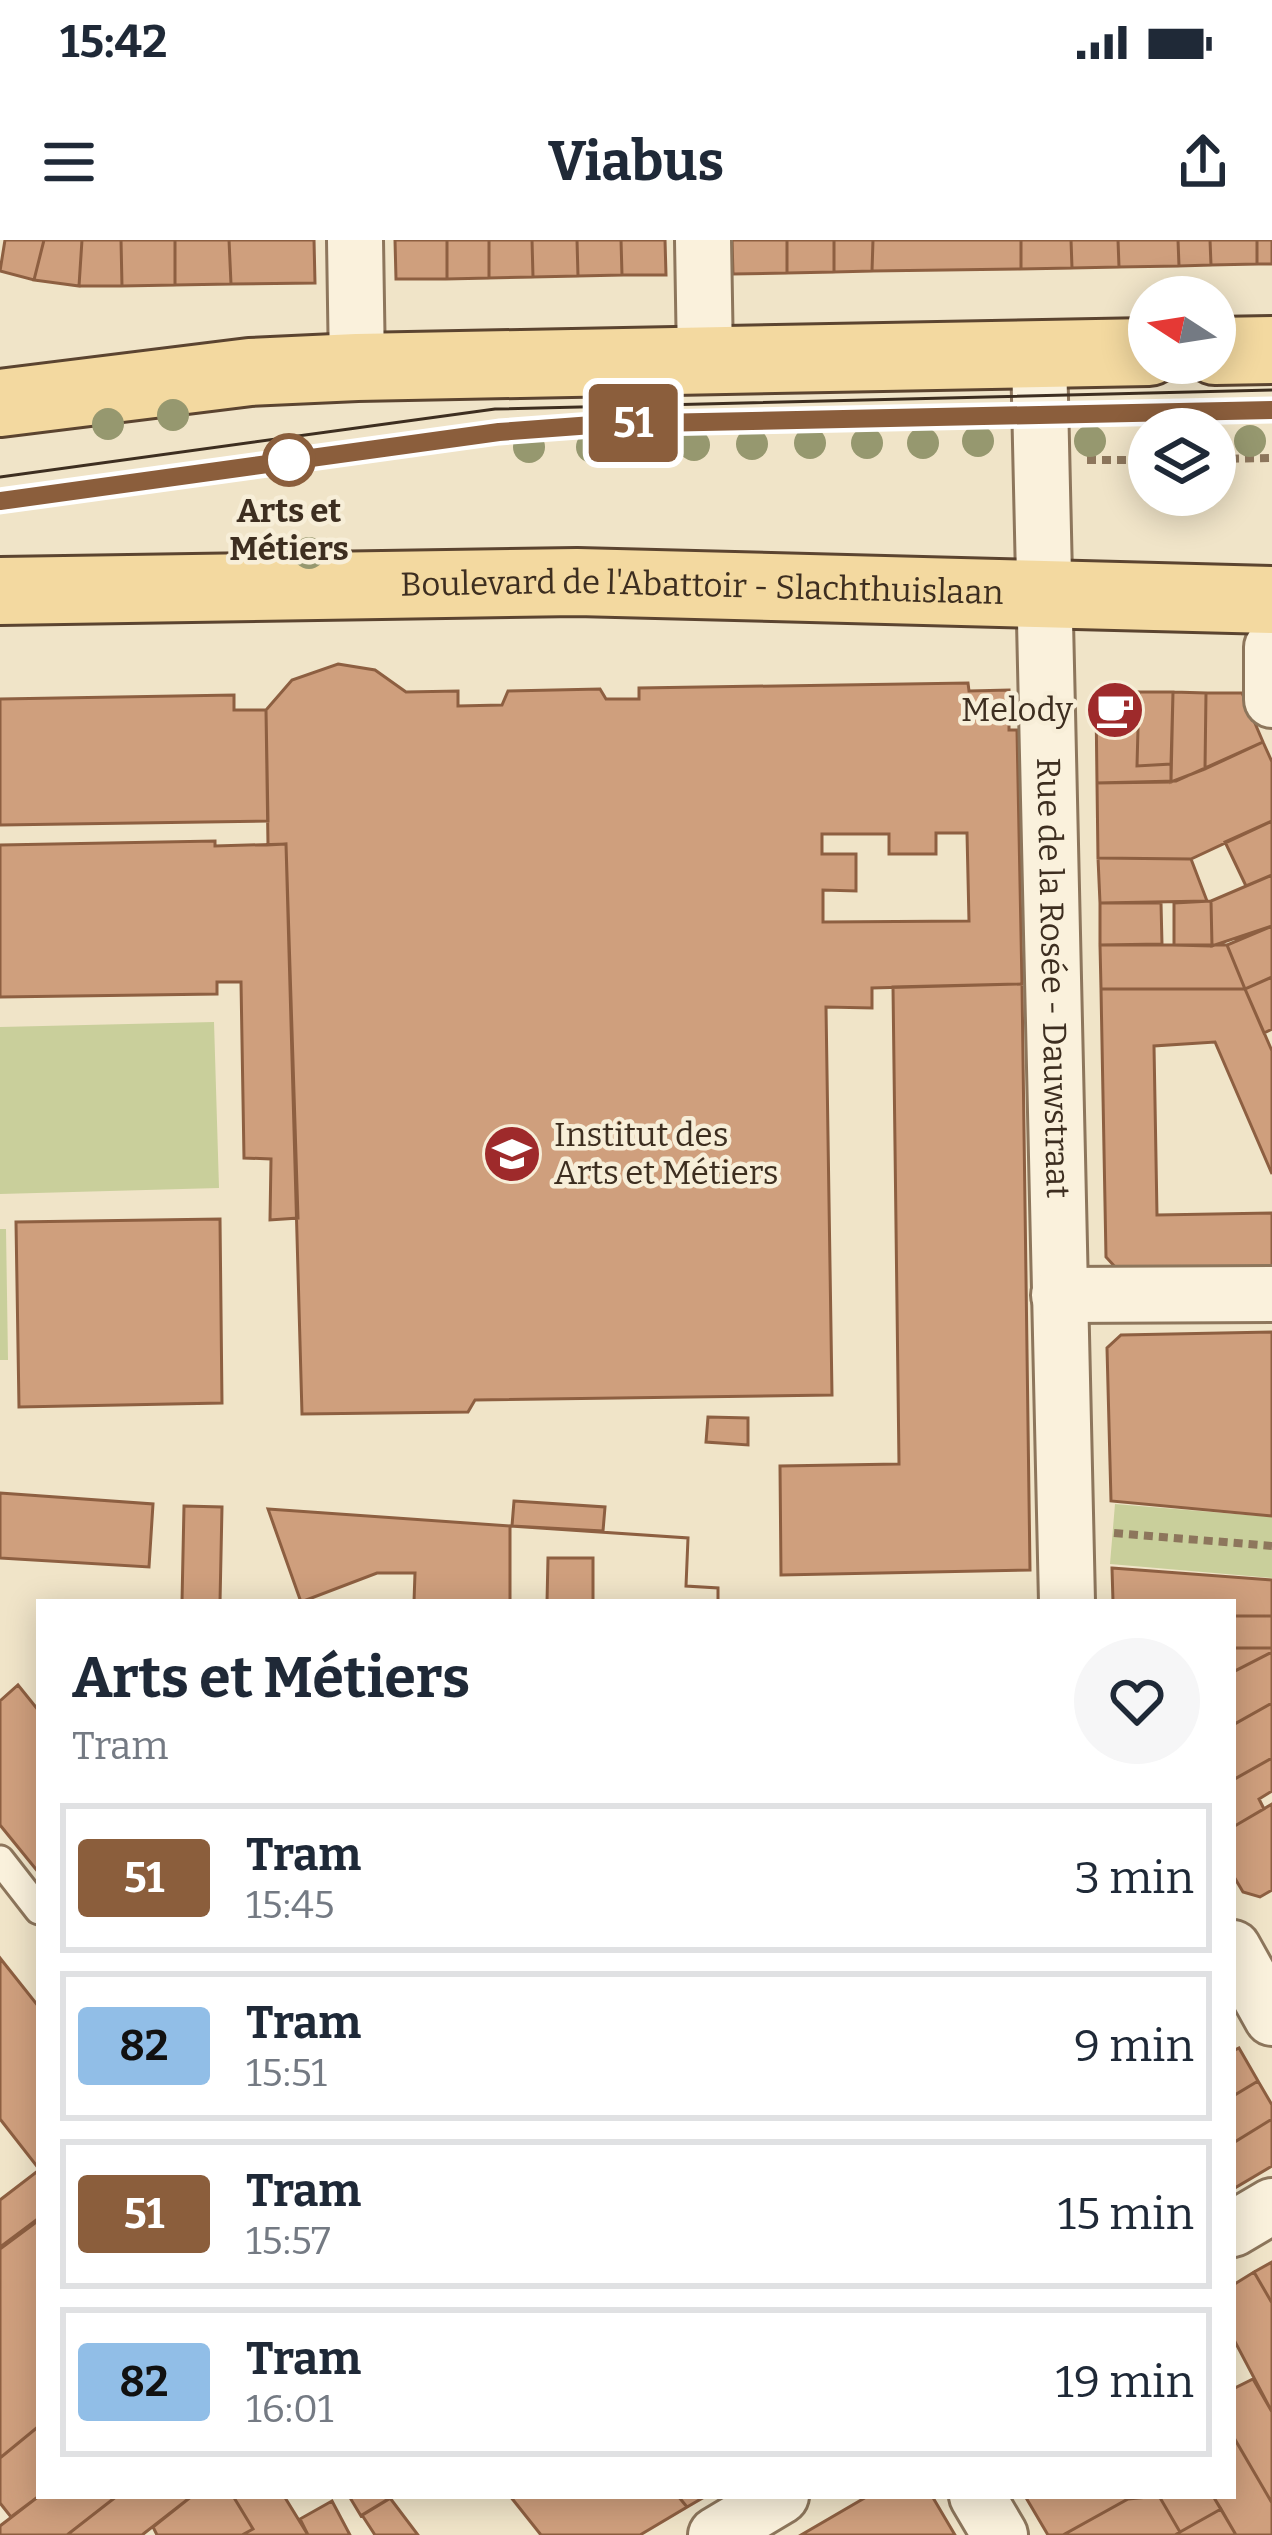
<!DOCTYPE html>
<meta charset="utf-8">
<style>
body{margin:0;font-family:Bitter,serif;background:#f6f6f7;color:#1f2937;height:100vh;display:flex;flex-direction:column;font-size:45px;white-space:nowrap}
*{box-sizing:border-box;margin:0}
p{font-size:39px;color:#747a83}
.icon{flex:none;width:66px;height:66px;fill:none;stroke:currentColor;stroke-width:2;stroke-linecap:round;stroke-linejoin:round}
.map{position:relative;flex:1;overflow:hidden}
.side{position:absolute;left:36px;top:1359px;width:1200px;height:900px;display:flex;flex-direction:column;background:#fff;border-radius:0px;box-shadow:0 6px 30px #0003}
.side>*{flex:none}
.badge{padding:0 24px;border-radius:9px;font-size:42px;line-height:78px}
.needle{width:78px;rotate:282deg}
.tools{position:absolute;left:1128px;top:36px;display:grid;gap:24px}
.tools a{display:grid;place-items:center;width:108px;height:108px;border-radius:50%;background:#fff;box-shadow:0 6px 30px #0003;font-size:60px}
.map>.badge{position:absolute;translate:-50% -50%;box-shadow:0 0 0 6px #fff}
.round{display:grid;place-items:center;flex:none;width:126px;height:126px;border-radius:63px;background:#f6f6f7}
.head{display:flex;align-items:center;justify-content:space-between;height:204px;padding:0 36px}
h1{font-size:57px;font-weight:700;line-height:90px}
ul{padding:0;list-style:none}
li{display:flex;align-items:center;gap:36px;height:150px;margin:0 24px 18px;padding:0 12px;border:6px solid #e0e1e3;border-radius:0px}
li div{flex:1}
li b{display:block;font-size:45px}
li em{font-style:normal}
li .badge{min-width:132px;font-weight:700;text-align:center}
.status{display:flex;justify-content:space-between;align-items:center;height:84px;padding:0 60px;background:#fff;direction:ltr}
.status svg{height:33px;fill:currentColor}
header{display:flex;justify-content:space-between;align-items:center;height:156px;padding:0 36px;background:#fff;font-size:54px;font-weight:700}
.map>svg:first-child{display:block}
.green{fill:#c9cf9b}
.building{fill:#cf9f7d;stroke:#8d5f41;stroke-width:3;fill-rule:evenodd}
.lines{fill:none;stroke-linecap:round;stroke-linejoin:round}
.lane-casing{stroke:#8d765c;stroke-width:33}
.street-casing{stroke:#8d765c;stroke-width:60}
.primary-casing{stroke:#5b4430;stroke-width:72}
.path{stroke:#8d765c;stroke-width:8;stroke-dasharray:9 6;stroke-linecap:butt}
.lane{stroke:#faf1dc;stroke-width:27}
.street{stroke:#faf1dc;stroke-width:54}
.primary{stroke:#f3d9a0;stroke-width:66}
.tram{stroke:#3d2e20;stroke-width:3}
.tree{fill:#96986f}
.line-casing{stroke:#fff;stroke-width:27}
.line{stroke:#8b5e3c;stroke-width:18}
.stop-dot{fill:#fff;stroke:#8b5e3c;stroke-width:6}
.labels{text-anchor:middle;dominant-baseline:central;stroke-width:9;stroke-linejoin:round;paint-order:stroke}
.stop-label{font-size:33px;font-weight:bold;fill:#3d2e20;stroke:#f7eed8}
.street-label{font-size:33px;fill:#3d2e20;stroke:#f7eed8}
.poi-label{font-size:33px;fill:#3d2e20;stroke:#f7eed8;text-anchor:end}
</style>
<div class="status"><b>15:42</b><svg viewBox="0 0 49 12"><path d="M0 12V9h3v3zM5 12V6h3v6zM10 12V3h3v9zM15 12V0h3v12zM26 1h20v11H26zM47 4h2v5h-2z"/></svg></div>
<header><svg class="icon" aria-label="menu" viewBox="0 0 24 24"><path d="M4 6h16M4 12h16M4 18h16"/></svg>Viabus<svg class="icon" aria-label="share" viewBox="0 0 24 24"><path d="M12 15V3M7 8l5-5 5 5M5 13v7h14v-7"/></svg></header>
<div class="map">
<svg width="1272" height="2295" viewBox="0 0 1272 2295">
<rect width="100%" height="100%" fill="#f0e4c8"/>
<path class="green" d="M 214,782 L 219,948 L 0,954 L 0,787 Z
M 0,989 L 6,989 L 8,1120 L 0,1120 Z
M 1115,1264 L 1272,1277 L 1272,1338 L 1110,1324 Z"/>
<path class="building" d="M 5,0 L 44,0 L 34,40 L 0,31 Z
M 44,0 L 82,0 L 79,46 L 34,40 Z
M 82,0 L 121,0 L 122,46 L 79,46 Z
M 121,0 L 175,0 L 175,45 L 122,46 Z
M 175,0 L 229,0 L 231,44 L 175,45 Z
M 229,0 L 314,0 L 315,43 L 231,44 Z
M 395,0 L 447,0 L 447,39 L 396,39 Z
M 447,0 L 489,0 L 489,38 L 447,39 Z
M 489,0 L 532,0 L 533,37 L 489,38 Z
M 532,0 L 577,0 L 578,36 L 533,37 Z
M 577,0 L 621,0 L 622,35 L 578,36 Z
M 621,0 L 665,0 L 666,35 L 622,35 Z
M 732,0 L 787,0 L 787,33 L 733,34 Z
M 787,0 L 834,0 L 834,32 L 787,33 Z
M 834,0 L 873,0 L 872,31 L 834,32 Z
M 873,0 L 1021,0 L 1021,29 L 872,31 Z
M 1021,0 L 1071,0 L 1072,28 L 1021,29 Z
M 1071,0 L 1118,0 L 1119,27 L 1072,28 Z
M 1118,0 L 1178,0 L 1179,26 L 1119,27 Z
M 1178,0 L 1210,0 L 1211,25 L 1179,26 Z
M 1210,0 L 1257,0 L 1257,24 L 1211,25 Z
M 1257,0 L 1272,0 L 1272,24 L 1257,24 Z
M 338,424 L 375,430 L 406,452 L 458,451 L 458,466 L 502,465 L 508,451 L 600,449 L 606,459 L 639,459 L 639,448 L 968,443 L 969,451 L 1009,450 L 1009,490 L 1017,490 L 1022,744 L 872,748 L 872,768 L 826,767 L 832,1155 L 475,1160 L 468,1172 L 302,1174 L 286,604 L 268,605 L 266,470 L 292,440 ZM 936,593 L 967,593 L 969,681 L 823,682 L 823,650 L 856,651 L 856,614 L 822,614 L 822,594 L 889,594 L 889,614 L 936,614 Z
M 1107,451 L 1139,452 L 1137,526 L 1171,524 L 1171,542 L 1097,543 L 1096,463 Z
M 1139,452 L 1173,452 L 1171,524 L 1137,526 Z
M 1173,452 L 1206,453 L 1205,529 L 1171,542 Z
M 1206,453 L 1242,453 L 1263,502 L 1205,529 Z
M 234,455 L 234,470 L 266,470 L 268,581 L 0,585 L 0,459 Z
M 1263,502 L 1272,522 L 1272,581 L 1191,619 L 1098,618 L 1097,543 L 1176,541 Z
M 1272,581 L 1272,635 L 1246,646 L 1225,602 Z
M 215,601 L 215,606 L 286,604 L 298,978 L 270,980 L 271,919 L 244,918 L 241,742 L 217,742 L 217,754 L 0,757 L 0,605 Z
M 1098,618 L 1191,619 L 1207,661 L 1100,663 Z
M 1272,635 L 1272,686 L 1212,706 L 1211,661 Z
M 1211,661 L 1212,706 L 1174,705 L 1174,663 Z
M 1100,663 L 1161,663 L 1162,704 L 1100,705 Z
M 1272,686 L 1272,737 L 1245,749 L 1227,705 Z
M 1100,705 L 1227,705 L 1245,749 L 1101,749 Z
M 1272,737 L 1272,789 L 1264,793 L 1245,749 Z
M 1022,744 L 1030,1330 L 781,1335 L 780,1226 L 899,1224 L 893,747 Z
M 1101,749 L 1245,749 L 1272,811 L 1272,934 L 1215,802 L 1154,806 L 1157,975 L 1272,973 L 1272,1026 L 1117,1029 L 1106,1017 Z
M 220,979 L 222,1163 L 19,1167 L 16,982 Z
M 1272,1092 L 1272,1276 L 1111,1261 L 1107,1108 L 1121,1095 Z
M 708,1177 L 748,1178 L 748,1205 L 706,1202 Z
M 0,1253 L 153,1264 L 149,1327 L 0,1318 Z
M 514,1261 L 605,1267 L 603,1291 L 512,1286 Z
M 184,1266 L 222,1267 L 220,1362 L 182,1362 Z
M 268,1269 L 510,1286 L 510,1362 L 414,1362 L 415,1333 L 377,1333 L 301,1362 Z
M 510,1286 L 688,1298 L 686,1346 L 718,1348 L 718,1362 L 593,1362 L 593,1318 L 548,1318 L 547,1362 L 510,1362 Z
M 510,1286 L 688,1298 L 686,1346 L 718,1348 L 718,1362 L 510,1362 Z
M 1112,1328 L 1272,1340 L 1272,1376 L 1233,1376 L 1233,1362 L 1113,1362 Z
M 1233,1376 L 1272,1376 L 1272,1408 L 1233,1408 Z
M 1233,1408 L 1272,1408 L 1272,1412 L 1233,1432 Z
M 1272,1412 L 1272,1463 L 1233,1485 L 1233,1432 Z
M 18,1445 L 39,1471 L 39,1633 L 0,1585 L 0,1461 Z
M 1272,1463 L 1272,1518 L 1233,1540 L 1233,1485 Z
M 1272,1518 L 1272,1551 L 1259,1559 L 1264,1569 L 1233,1587 L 1233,1540 Z
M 1272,1564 L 1272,1650 L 1260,1657 L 1243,1652 L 1233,1635 L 1233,1587 Z
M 0,1718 L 39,1767 L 39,1929 L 0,1879 Z
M 1239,1808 L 1258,1841 L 1233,1856 L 1233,1811 Z
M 1258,1841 L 1272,1865 L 1272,1879 L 1233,1903 L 1233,1856 Z
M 1272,1879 L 1272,1926 L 1233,1949 L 1233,1903 Z
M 39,1930 L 39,1978 L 0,2007 L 0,1960 Z
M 39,1980 L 39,2186 L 0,2218 L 0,2009 Z
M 1272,2022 L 1272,2063 L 1254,2032 Z
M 1254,2032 L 1272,2063 L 1272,2172 L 1233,2098 L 1233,2045 Z
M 1253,2139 L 1272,2172 L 1272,2263 L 1233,2196 L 1233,2149 Z
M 39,2186 L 39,2256 L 11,2277 L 0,2263 L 0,2218 Z
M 1233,2196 L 1272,2263 L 1272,2295 L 1236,2295 L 1213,2256 L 1233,2256 Z
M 39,2256 L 117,2256 L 67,2295 L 0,2295 L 0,2286 Z
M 117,2256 L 192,2256 L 142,2295 L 67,2295 Z
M 192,2256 L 233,2256 L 253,2289 L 242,2295 L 157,2295 L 153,2287 Z
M 233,2256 L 284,2256 L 308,2295 L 242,2295 L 253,2289 Z
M 349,2256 L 394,2256 L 361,2276 Z
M 510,2256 L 678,2256 L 687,2267 L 640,2295 L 541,2295 Z
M 678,2256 L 706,2256 L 687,2267 Z
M 868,2256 L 932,2256 L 955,2295 L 801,2295 Z
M 1025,2256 L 1126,2256 L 1128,2259 L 1063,2295 L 1048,2295 Z
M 1159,2256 L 1180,2292 L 1175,2295 L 1063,2295 L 1128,2259 Z
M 1159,2256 L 1213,2256 L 1221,2269 L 1180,2292 Z
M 390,2258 L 418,2295 L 375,2295 L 362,2275 Z
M 332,2261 L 350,2295 L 308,2295 L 300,2279 Z
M 1221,2269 L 1236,2295 L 1175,2295 L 1180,2292 Z"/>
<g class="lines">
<g class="lane-casing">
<path id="lane" d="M 0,1620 L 39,1670"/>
</g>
<g class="street-casing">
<g id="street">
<path d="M 355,0 L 357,127"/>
<path d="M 703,0 L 705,118"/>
<path id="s1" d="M 1039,114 L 1067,1362"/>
<path d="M 1272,407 L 1272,460"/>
<path d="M 1059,1055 L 1272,1054"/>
<path d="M 1233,1708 L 1272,1778"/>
<path d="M 1233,1989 L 1272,1966"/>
<path d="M 977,2256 L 1000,2295"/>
<path d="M 716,2295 L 781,2256"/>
</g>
</g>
<g class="primary-casing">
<g id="primary">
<path d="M 1215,111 L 1272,110"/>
<path d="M 0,163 L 250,132 L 357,127 L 1149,112"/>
<path id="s2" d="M 0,351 L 577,342 L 1272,360"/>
</g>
</g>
<path class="path" d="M 1215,219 L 1272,218
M 1087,220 L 1149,220
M 1114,1293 L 1272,1306"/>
<use href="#lane" class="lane"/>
<use href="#street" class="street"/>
<use href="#primary" class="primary"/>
<path class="tram" d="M 0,237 L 495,169 L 1272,150
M 0,261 L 499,192 L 606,183 L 1272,170"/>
</g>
<g class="tree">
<circle cx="173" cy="175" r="16"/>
<circle cx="108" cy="184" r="16"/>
<circle cx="978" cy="201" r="16"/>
<circle cx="1090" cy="201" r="16"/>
<circle cx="1250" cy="201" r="16"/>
<circle cx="810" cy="203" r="16"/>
<circle cx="867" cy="203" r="16"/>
<circle cx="923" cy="203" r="16"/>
<circle cx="752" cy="204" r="16"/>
<circle cx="694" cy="205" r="16"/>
<circle cx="529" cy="207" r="16"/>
<circle cx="592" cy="207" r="16"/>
<circle cx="641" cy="208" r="16"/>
<circle cx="309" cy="313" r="16"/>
</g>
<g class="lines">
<g class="line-casing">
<path id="line" d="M 0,261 L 499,192 L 606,184 L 1272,170"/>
</g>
<use href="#line" class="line"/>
</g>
<defs>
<g id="cafe-disc" transform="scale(3)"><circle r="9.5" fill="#9e2a2b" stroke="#f7eed8"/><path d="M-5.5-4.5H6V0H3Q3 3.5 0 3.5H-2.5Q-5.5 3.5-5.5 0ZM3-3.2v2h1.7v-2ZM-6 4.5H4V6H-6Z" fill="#fff"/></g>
<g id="school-disc" transform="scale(3)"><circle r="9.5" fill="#9e2a2b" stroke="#f7eed8"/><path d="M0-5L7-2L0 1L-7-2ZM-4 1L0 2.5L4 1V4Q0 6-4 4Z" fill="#fff"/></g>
</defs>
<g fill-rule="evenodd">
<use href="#cafe-disc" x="1115" y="470"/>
<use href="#school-disc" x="512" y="914"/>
</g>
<circle class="stop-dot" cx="289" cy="220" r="24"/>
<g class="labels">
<g class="stop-label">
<text x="289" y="271">Arts et<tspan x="289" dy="38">Métiers</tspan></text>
</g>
<g class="street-label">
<text stroke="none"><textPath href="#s2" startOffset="702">Boulevard de l'Abattoir - Slachthuislaan</textPath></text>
<text stroke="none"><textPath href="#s1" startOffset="624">Rue de la Rosée - Dauwstraat</textPath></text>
</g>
<g class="poi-label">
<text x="1073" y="470">Melody</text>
<text x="554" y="895" text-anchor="start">Institut des<tspan x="554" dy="38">Arts et Métiers</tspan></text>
</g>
</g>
</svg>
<div class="tools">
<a><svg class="needle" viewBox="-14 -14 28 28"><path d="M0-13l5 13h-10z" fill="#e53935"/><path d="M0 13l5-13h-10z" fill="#747a83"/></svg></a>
<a><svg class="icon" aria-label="layers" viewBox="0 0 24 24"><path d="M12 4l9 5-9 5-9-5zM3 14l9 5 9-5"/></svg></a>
</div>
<b class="badge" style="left:633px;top:183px;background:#8b5e3c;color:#fff">51</b>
<section class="side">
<div class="head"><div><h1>Arts et Métiers</h1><p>Tram</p></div><a class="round"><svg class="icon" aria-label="heart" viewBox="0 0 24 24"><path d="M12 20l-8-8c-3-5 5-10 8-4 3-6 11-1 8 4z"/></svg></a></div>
<ul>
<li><span class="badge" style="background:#8b5e3c;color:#fff">51</span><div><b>Tram</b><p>15:45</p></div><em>3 min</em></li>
<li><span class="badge" style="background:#91bee7;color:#111">82</span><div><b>Tram</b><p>15:51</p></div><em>9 min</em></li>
<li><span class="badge" style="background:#8b5e3c;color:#fff">51</span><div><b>Tram</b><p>15:57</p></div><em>15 min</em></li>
<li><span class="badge" style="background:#91bee7;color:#111">82</span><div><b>Tram</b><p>16:01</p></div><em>19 min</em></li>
</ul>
</section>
</div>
